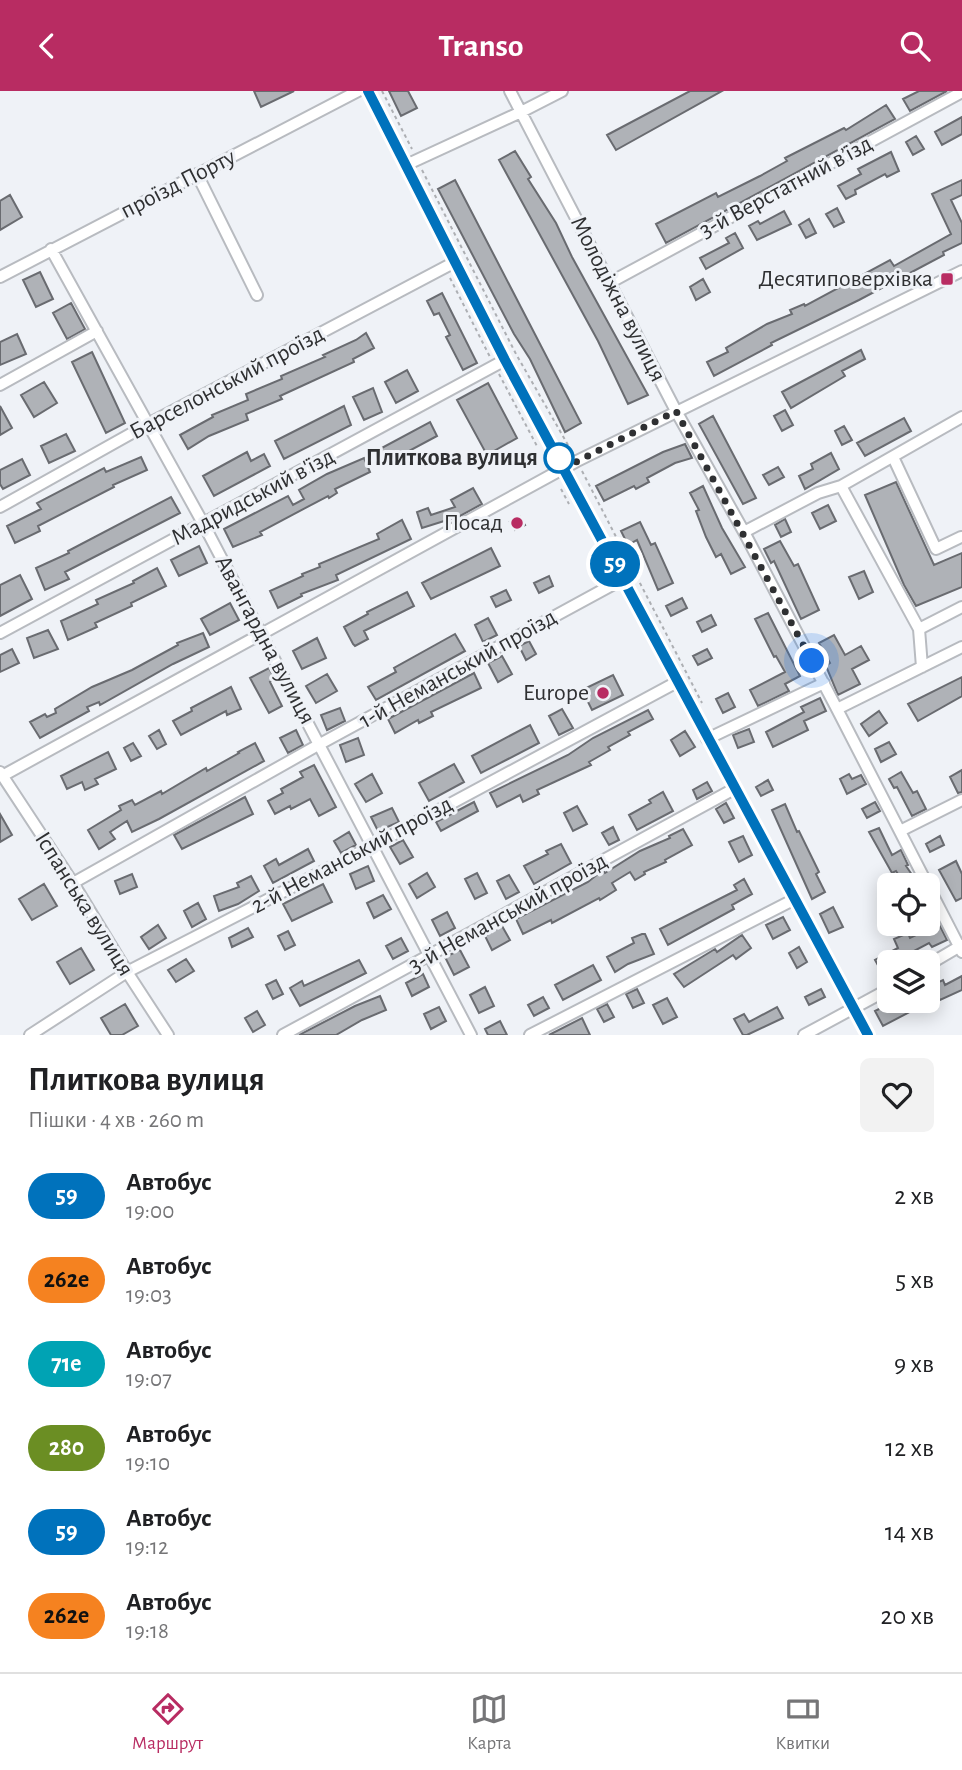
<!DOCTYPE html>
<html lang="uk">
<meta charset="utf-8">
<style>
body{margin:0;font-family:"Alegreya Sans",sans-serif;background:#f2f2f2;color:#202124;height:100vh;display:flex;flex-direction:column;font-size:26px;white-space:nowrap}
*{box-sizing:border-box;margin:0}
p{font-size:23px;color:#757577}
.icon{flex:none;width:38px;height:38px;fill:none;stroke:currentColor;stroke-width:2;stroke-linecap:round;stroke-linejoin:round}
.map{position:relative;height:944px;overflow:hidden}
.side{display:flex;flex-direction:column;background:#fff;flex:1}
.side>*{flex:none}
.badge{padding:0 14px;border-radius:23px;font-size:24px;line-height:46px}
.fabs{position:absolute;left:877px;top:782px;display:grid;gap:14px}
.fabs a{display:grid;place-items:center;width:63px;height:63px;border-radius:10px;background:#fff;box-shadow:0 4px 18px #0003;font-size:35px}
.you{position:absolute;width:35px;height:35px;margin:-18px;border:5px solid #fff;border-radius:50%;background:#1a73e8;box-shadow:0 0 0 10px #1a73e833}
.map>.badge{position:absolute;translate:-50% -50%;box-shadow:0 0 0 4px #fff}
.round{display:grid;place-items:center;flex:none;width:74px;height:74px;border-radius:10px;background:#f2f2f2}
.summary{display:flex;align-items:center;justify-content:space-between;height:119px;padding:0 28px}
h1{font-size:33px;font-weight:700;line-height:52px}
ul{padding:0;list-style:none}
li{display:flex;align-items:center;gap:21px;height:84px;padding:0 28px}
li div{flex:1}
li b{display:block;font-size:26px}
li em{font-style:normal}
li .badge{min-width:77px;font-weight:700;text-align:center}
header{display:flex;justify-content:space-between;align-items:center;height:91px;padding:0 28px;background:#b82c62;color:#fff;font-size:32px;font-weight:700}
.tab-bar{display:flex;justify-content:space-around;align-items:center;height:98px;border-top:2px solid #e0e0e0;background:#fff;font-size:19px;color:#757577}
.tab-bar a{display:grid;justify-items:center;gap:4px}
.tab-bar .on{color:#b82c62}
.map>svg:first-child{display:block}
.building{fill:#afb2b7;stroke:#696b70;stroke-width:2}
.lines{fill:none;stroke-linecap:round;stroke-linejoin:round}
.minor-casing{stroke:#b8bbc0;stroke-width:14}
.path{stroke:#adafb3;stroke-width:2;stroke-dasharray:3.5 3.5;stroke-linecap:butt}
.minor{stroke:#fff;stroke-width:10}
.line-casing{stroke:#fff;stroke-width:16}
.line{stroke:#0072bc;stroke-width:10}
.walk{stroke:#2f3032;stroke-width:7;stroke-dasharray:0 12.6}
.poi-dot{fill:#b82c62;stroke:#eff2f7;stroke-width:2.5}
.stop-dot{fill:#fff;stroke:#0072bc;stroke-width:3.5}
.labels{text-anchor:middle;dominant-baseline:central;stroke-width:6;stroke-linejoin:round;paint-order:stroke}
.street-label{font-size:24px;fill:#2f3032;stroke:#eff2f7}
.poi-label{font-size:24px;fill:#2f3032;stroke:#eff2f7;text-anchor:end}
.stop-label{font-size:24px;font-weight:bold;fill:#2f3032;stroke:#eff2f7;text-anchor:end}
</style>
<header><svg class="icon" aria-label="back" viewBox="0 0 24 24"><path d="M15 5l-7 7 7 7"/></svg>Transo<svg class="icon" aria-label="search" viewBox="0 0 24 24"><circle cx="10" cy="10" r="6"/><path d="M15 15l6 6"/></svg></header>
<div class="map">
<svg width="962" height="944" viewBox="0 0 962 944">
<rect width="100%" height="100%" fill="#eff2f7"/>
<path class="building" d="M 254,0 L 294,0 L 261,16 Z
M 389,0 L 408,0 L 417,17 L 401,25 Z
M 690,0 L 722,0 L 616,59 L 607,44 Z
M 919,0 L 947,0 L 910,20 L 903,8 Z
M 886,14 L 895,28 L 666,152 L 656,133 L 716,102 L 718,106 L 760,85 L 787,70 L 785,67 L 844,37 L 846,39 Z
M 962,26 L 962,43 L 942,54 L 935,41 Z
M 916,45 L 924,58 L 913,64 L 906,51 Z
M 515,60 L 531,86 L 528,88 L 556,132 L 572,166 L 648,304 L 628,313 L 598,250 L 499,69 Z
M 891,61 L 899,80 L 887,86 L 885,83 L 855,99 L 856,103 L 846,108 L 838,95 L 861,83 L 858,78 Z
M 455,89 L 581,332 L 565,341 L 530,268 L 514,243 L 438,98 Z
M 962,89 L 962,104 L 951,109 L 962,132 L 962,152 L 943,161 L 944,164 L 859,209 L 771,252 L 772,254 L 714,285 L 707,271 L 728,261 L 726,257 L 767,233 L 792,223 L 790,219 L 804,213 L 805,215 L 890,169 L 894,175 L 951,143 L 932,103 Z
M 10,104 L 22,126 L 0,139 L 0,110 Z
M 837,117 L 844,131 L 834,136 L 826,123 Z
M 784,120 L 791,133 L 757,149 L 749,135 L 758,130 L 760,133 Z
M 809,128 L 816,142 L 806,147 L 799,134 Z
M 735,142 L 743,157 L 706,178 L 700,167 L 729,152 L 726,147 Z
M 40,181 L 53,208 L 36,216 L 23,189 Z
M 703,188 L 710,201 L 696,209 L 690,196 Z
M 442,202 L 477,272 L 463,279 L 446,246 L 450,244 L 439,222 L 434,224 L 427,210 Z
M 71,212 L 85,238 L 67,248 L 53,222 Z
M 366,242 L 374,257 L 353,268 L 354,271 L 280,305 L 282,308 L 246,323 L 248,329 L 209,345 L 188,358 L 180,344 L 213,326 L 212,324 L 248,309 L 246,303 L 282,288 L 281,285 L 325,266 L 323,264 L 356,249 Z
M 17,243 L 26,263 L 0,274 L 0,251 Z
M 861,259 L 865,268 L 842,280 L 845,285 L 791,317 L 782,301 Z
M 92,261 L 125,332 L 106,342 L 72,271 Z
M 407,279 L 418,300 L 396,312 L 385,291 Z
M 44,291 L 57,312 L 34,326 L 21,304 Z
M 488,292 L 517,347 L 487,364 L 457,309 Z
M 373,297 L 382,321 L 364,329 L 353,306 Z
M 0,315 L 12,337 L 0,344 Z
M 344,315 L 351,334 L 284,368 L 275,350 Z
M 785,319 L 793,334 L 782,340 L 774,325 Z
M 713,325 L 756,407 L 743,413 L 699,333 Z
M 904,327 L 911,340 L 865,365 L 857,352 Z
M 430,331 L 437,345 L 385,373 L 378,359 Z
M 844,335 L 852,349 L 842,354 L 835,340 Z
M 66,343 L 75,360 L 49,372 L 41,355 Z
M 685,353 L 692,367 L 675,372 L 647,387 L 649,391 L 636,398 L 634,395 L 604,410 L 596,395 L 663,361 Z
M 247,361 L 251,370 L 264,363 L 270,375 L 214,405 L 203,385 Z
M 831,362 L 839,378 L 805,398 L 799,385 L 813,378 L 811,373 Z
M 141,366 L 147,379 L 113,394 L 114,396 L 38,435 L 40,440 L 15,452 L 7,435 L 41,418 L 37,412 L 104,377 L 106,381 Z
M 364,367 L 370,381 L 335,398 L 337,402 L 329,407 L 328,405 L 260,441 L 262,444 L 233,456 L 224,438 L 288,405 L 293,414 L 304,408 L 299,399 L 327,383 Z
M 22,368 L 30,384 L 3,398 L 0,393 L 0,379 Z
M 778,376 L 784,386 L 769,394 L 763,384 Z
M 896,391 L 934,474 L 962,462 L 962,496 L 916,515 L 904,494 L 865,404 Z
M 703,395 L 722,437 L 745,476 L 731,483 L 721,463 L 716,466 L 706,446 L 696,420 L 699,419 L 690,402 Z
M 473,397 L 482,413 L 460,425 L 422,437 L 417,421 L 428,417 L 431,424 L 455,416 L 451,409 Z
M 171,406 L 180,422 L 65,481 L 69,488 L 45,499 L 36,477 L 69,462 L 68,460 Z
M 828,414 L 836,430 L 820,438 L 812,422 Z
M 520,426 L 525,434 L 515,439 L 510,431 Z
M 785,428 L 791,441 L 781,446 L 775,434 Z
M 402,429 L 411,448 L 336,484 L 338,489 L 301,503 L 302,505 L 278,517 L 270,500 L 303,485 L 302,483 L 320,476 L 319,473 L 379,448 L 377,443 Z
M 640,431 L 651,454 L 655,452 L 673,492 L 658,499 L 637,449 L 628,454 L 621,440 Z
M 780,450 L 794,475 L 798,473 L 819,519 L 801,528 L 774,470 L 771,472 L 764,458 Z
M 199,455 L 207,472 L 179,485 L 171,469 Z
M 491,457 L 500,475 L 431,508 L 422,492 Z
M 157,477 L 166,495 L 131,512 L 132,515 L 95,532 L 97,536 L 68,549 L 61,530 L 98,513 L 96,509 L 134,492 L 133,490 Z
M 864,480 L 873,501 L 859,508 L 849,486 Z
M 20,484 L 32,508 L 0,525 L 0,494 Z
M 549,485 L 553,495 L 539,502 L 534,492 Z
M 506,499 L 511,509 L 496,516 L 491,506 Z
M 407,501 L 414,515 L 364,540 L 368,548 L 355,555 L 353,553 L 344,536 L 368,523 L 367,521 Z
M 682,507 L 687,517 L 671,525 L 666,515 Z
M 230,512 L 239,529 L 210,544 L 201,528 Z
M 768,522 L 800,585 L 785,593 L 789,600 L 758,615 L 750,599 L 785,581 L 776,565 L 774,566 L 755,528 Z
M 711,524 L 716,534 L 702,541 L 697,531 Z
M 488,527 L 497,544 L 483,551 L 475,534 Z
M 48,539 L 58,558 L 34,567 L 27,547 Z
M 203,542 L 209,556 L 173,573 L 100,614 L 99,611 L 87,616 L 89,620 L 40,647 L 30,631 L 45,623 L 47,626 L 56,622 L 55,618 L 92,596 L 132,579 L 178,554 L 177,552 Z
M 455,543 L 465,560 L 376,609 L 368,596 L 396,581 L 394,577 Z
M 834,544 L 845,564 L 861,555 L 869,569 L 852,578 L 860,593 L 838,604 L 826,575 L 830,572 L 819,552 Z
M 317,547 L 326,567 L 302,578 L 293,560 Z
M 529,550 L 536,563 L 526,569 L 519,555 Z
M 12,558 L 19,572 L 0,581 L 0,564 Z
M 707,558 L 712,567 L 698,574 L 693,565 Z
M 502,565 L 512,583 L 498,591 L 488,572 Z
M 269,577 L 275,588 L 270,591 L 282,615 L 269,622 L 250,587 Z
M 474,582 L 481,597 L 431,621 L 433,625 L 419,632 L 418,629 L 395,642 L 388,628 Z
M 327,583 L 337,600 L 316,612 L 306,595 Z
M 613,584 L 623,604 L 592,619 L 582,599 Z
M 962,586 L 962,605 L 918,630 L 908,613 Z
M 231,596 L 241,618 L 227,624 L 226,620 L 181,644 L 173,630 L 192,620 L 191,617 Z
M 728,602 L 735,616 L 723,622 L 716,608 Z
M 820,607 L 826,620 L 804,630 L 808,639 L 773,656 L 766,641 L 804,621 L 801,616 Z
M 340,617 L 345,630 L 327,639 L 321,624 Z
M 562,618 L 573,637 L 559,644 L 549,625 Z
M 648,619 L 653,628 L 628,641 L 630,644 L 608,656 L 610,659 L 589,671 L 591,674 L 537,699 L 539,703 L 523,711 L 520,704 L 497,716 L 490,702 L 568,664 L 593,647 Z
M 879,620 L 887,632 L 869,645 L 861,633 Z
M 530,634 L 539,652 L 481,682 L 472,665 Z
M 749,638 L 754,651 L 738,657 L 733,644 Z
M 159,639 L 166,653 L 157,658 L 149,645 Z
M 296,639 L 303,654 L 288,662 L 280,647 Z
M 685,640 L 695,656 L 680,665 L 671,649 Z
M 358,647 L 364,664 L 346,671 L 340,654 Z
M 889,651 L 896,663 L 881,671 L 875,658 Z
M 133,652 L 141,665 L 131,670 L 124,657 Z
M 255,652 L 264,670 L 159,728 L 132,741 L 127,730 L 110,741 L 115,748 L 99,758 L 88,739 L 121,719 L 119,715 L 132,709 L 135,714 L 161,700 L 162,703 L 206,677 L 207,680 L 239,662 L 238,661 Z
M 108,661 L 116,678 L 95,688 L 98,693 L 85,699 L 82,691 L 67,698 L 61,685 Z
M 454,673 L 464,691 L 429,710 L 419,692 Z
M 314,674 L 336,716 L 319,725 L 310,708 L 291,718 L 290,715 L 275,723 L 268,710 L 283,702 L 281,698 L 303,686 L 300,681 Z
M 962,679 L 962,701 L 958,702 L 950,686 Z
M 901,681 L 913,702 L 917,700 L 926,718 L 912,725 L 897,696 L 894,697 L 889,688 Z
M 372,683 L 382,702 L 366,711 L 355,693 Z
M 849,683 L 852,688 L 861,684 L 866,693 L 847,703 L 840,688 Z
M 768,689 L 773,699 L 761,705 L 756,696 Z
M 707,691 L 712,700 L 697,708 L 693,699 Z
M 663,701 L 673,720 L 637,739 L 629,724 L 651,712 L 649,709 Z
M 245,706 L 253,723 L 182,758 L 174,744 Z
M 474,711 L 478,720 L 441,740 L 436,731 Z
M 875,711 L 880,720 L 867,727 L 862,718 Z
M 726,712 L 734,727 L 724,732 L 716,718 Z
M 785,713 L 797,741 L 799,740 L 819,781 L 816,783 L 825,801 L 812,808 L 772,719 Z
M 577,715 L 587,733 L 573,740 L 564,722 Z
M 392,717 L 399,731 L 378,740 L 371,726 Z
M 0,723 L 12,744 L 0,751 Z
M 613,736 L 619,749 L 609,754 L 602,742 Z
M 879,737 L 892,764 L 901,759 L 908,774 L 906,775 L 919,794 L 905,794 L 896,780 L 892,782 L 869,741 Z
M 683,738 L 692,754 L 665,769 L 666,771 L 644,781 L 645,783 L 635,789 L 630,781 L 612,792 L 616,799 L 600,809 L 599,807 L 552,832 L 551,829 L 523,843 L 516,828 L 588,791 L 603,779 L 605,782 L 640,760 L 670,747 L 669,745 Z
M 349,741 L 356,754 L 341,762 L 334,750 Z
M 743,745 L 752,764 L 739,771 L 729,751 Z
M 940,745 L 944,754 L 930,761 L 926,753 Z
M 403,749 L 413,766 L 400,773 L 390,756 Z
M 561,753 L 571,772 L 534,793 L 524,775 L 548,763 L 546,760 Z
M 308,758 L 314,770 L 273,792 L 264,775 L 276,768 L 279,774 Z
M 956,770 L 962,783 L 962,807 L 956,810 L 939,779 Z
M 368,775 L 374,790 L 356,798 L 350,783 Z
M 427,782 L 435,796 L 417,807 L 409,793 Z
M 477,782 L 487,802 L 475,808 L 465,788 Z
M 132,783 L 137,796 L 120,803 L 115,790 Z
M 509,784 L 519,801 L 506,808 L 497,790 Z
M 251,785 L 259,800 L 238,813 L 219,820 L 214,805 L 239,796 L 237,792 Z
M 744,788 L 752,803 L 732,814 L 734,818 L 668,854 L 660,838 L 737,799 L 734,794 Z
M 44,793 L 57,815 L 32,829 L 19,808 Z
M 323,793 L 332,811 L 292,830 L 283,813 Z
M 383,804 L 391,818 L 374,827 L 367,812 Z
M 198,812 L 206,828 L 192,836 L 184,820 Z
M 833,816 L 843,836 L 829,842 L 820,823 Z
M 447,821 L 455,837 L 440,845 L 432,829 Z
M 783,826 L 790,839 L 773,848 L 766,834 Z
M 939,833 L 947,849 L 932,856 L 929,852 L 880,878 L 875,869 L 898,857 L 894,848 L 908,842 L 910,847 Z
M 158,834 L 166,847 L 149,858 L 141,846 Z
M 502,835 L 510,849 L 492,859 L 485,845 Z
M 248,837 L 253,846 L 232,856 L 229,847 Z
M 288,840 L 295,854 L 285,859 L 278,845 Z
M 642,843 L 645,843 L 654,863 L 628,873 L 615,881 L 607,866 L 634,852 L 632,847 Z
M 742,844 L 751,857 L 736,868 L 733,864 L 684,896 L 674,883 L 715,858 L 717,861 Z
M 401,847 L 408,860 L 393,868 L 386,855 Z
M 799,856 L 807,871 L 797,877 L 789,862 Z
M 81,857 L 94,879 L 70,893 L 57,871 Z
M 460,859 L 469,876 L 454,884 L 445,866 Z
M 186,868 L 194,880 L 176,891 L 168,879 Z
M 359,869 L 366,882 L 300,915 L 290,897 L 302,890 L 304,895 Z
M 593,874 L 601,889 L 563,909 L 555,894 Z
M 423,883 L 429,896 L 412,905 L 406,892 Z
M 962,885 L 962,899 L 940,909 L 938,906 L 883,935 L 875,920 L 895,910 L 928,910 L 928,896 L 943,889 L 945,894 Z
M 276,889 L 283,903 L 273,908 L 266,894 Z
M 485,896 L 494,915 L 479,922 L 470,904 Z
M 637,898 L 644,912 L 633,917 L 626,903 Z
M 821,898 L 825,906 L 809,914 L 805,906 Z
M 380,905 L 386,919 L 362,929 L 336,944 L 299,944 L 355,915 Z
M 543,906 L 549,917 L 534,925 L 528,914 Z
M 667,907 L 677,926 L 663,933 L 653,914 Z
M 125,913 L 138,935 L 122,944 L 111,944 L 101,927 Z
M 607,913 L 614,926 L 604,931 L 597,918 Z
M 439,916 L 446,930 L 431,938 L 424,923 Z
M 777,916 L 783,927 L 747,944 L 743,944 L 734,928 L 744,923 L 749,931 Z
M 257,920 L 265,934 L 253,941 L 245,927 Z
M 582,927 L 590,944 L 549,944 Z
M 500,930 L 507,944 L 488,944 L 485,938 Z"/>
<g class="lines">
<g class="minor-casing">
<path id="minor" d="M 368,0 L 505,269 L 868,944
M 510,0 L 676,320 L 744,441 L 837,618 L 962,861
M 406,74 L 521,21 L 562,0
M 197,83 L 257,204
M 51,158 L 204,434 L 471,944
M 0,186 L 358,0
M 609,192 L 962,1
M 0,294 L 97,240
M 893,366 L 936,458 L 961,446
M 841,395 L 919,538 L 922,576
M 0,416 L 150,332 L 455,171
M 744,441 L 818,402 L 841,395 L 962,326
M 919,538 L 962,516
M 0,542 L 505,269
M 837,618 L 962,556
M 707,648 L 824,592
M 0,681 L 73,792 L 127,881 L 168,944
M 2,685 L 577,370 L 962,180
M 900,740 L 962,709
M 73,792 L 320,653 L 623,488
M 928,874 L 962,854
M 30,944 L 127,881 L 372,755 L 677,591
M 283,944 L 734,698
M 530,944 L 793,809
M 804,944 L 889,898"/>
</g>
<path class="path" d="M 382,0 L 412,58
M 422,79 L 516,263 L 572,361
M 450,187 L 490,266
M 499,283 L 538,357
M 582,380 L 702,612
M 561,398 L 569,413"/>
<use href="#minor" class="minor"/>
</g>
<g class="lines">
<g class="line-casing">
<path id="line" d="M 368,0 L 505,269 L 868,944"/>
</g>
<use href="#line" class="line"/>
<path class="walk" d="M 559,367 L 564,377 L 676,320 L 812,570"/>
</g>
<g class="poi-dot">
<rect x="940" y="181" width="14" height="14" rx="3.5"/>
<circle cx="517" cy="432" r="7"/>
<circle cx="603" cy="602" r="7"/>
</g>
<circle class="stop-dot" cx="559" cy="367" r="14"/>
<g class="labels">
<g class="street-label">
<text transform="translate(178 93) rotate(-27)">проїзд Порту</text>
<text transform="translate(786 96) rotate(-28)">3-й Верстатний в’їзд</text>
<text transform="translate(618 208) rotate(63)">Молодіжна вулиця</text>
<text transform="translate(227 292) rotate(-28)">Барселонський проїзд</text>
<text transform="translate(253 406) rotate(-28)">Мадридський в'їзд</text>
<text transform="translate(265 549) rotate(62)">Авангардна вулиця</text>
<text transform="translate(458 578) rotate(-29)">1-й Неманський проїзд</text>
<text transform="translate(352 764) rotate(-28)">2-й Неманський проїзд</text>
<text transform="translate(84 813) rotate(58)">Іспанська вулиця</text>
<text transform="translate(508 822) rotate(-29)">3-й Неманський проїзд</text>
</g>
<g class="poi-label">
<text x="933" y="188">Десятиповерхівка</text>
<text x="503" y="432">Посад</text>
<text x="589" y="602">Europe</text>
</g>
<g class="stop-label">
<text x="538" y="367">Плиткова вулиця</text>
</g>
</g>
</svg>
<div class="fabs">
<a><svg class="icon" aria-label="locate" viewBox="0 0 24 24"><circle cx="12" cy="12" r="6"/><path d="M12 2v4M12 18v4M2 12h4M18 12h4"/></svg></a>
<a><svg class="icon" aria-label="layers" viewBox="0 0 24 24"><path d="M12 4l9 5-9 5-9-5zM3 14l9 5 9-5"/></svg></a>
</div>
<div class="you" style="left:812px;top:570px"></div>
<b class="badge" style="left:615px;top:473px;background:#0072bc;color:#fff">59</b>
</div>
<section class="side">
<div class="summary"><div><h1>Плиткова вулиця</h1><p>Пішки · 4 хв · 260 m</p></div><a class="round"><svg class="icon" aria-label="heart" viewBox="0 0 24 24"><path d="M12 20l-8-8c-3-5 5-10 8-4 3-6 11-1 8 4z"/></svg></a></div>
<ul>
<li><span class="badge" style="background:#0072bc;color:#fff">59</span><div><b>Автобус</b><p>19:00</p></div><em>2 хв</em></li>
<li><span class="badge" style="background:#f58220;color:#111">262е</span><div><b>Автобус</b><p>19:03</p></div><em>5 хв</em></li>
<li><span class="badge" style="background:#00a3b4;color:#fff">71е</span><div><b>Автобус</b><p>19:07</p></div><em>9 хв</em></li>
<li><span class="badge" style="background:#6b8e23;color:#fff">280</span><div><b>Автобус</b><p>19:10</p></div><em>12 хв</em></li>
<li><span class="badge" style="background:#0072bc;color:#fff">59</span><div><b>Автобус</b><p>19:12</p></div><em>14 хв</em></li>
<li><span class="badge" style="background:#f58220;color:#111">262е</span><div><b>Автобус</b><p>19:18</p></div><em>20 хв</em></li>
</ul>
</section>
<nav class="tab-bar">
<a class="on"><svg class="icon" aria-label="directions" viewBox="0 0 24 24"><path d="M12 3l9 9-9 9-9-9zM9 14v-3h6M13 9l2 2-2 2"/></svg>Маршрут</a>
<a><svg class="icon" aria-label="map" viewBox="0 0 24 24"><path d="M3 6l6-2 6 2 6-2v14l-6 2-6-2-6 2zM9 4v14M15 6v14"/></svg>Карта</a>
<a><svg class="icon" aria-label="tickets" viewBox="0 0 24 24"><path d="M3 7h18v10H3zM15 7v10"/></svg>Квитки</a>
</nav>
